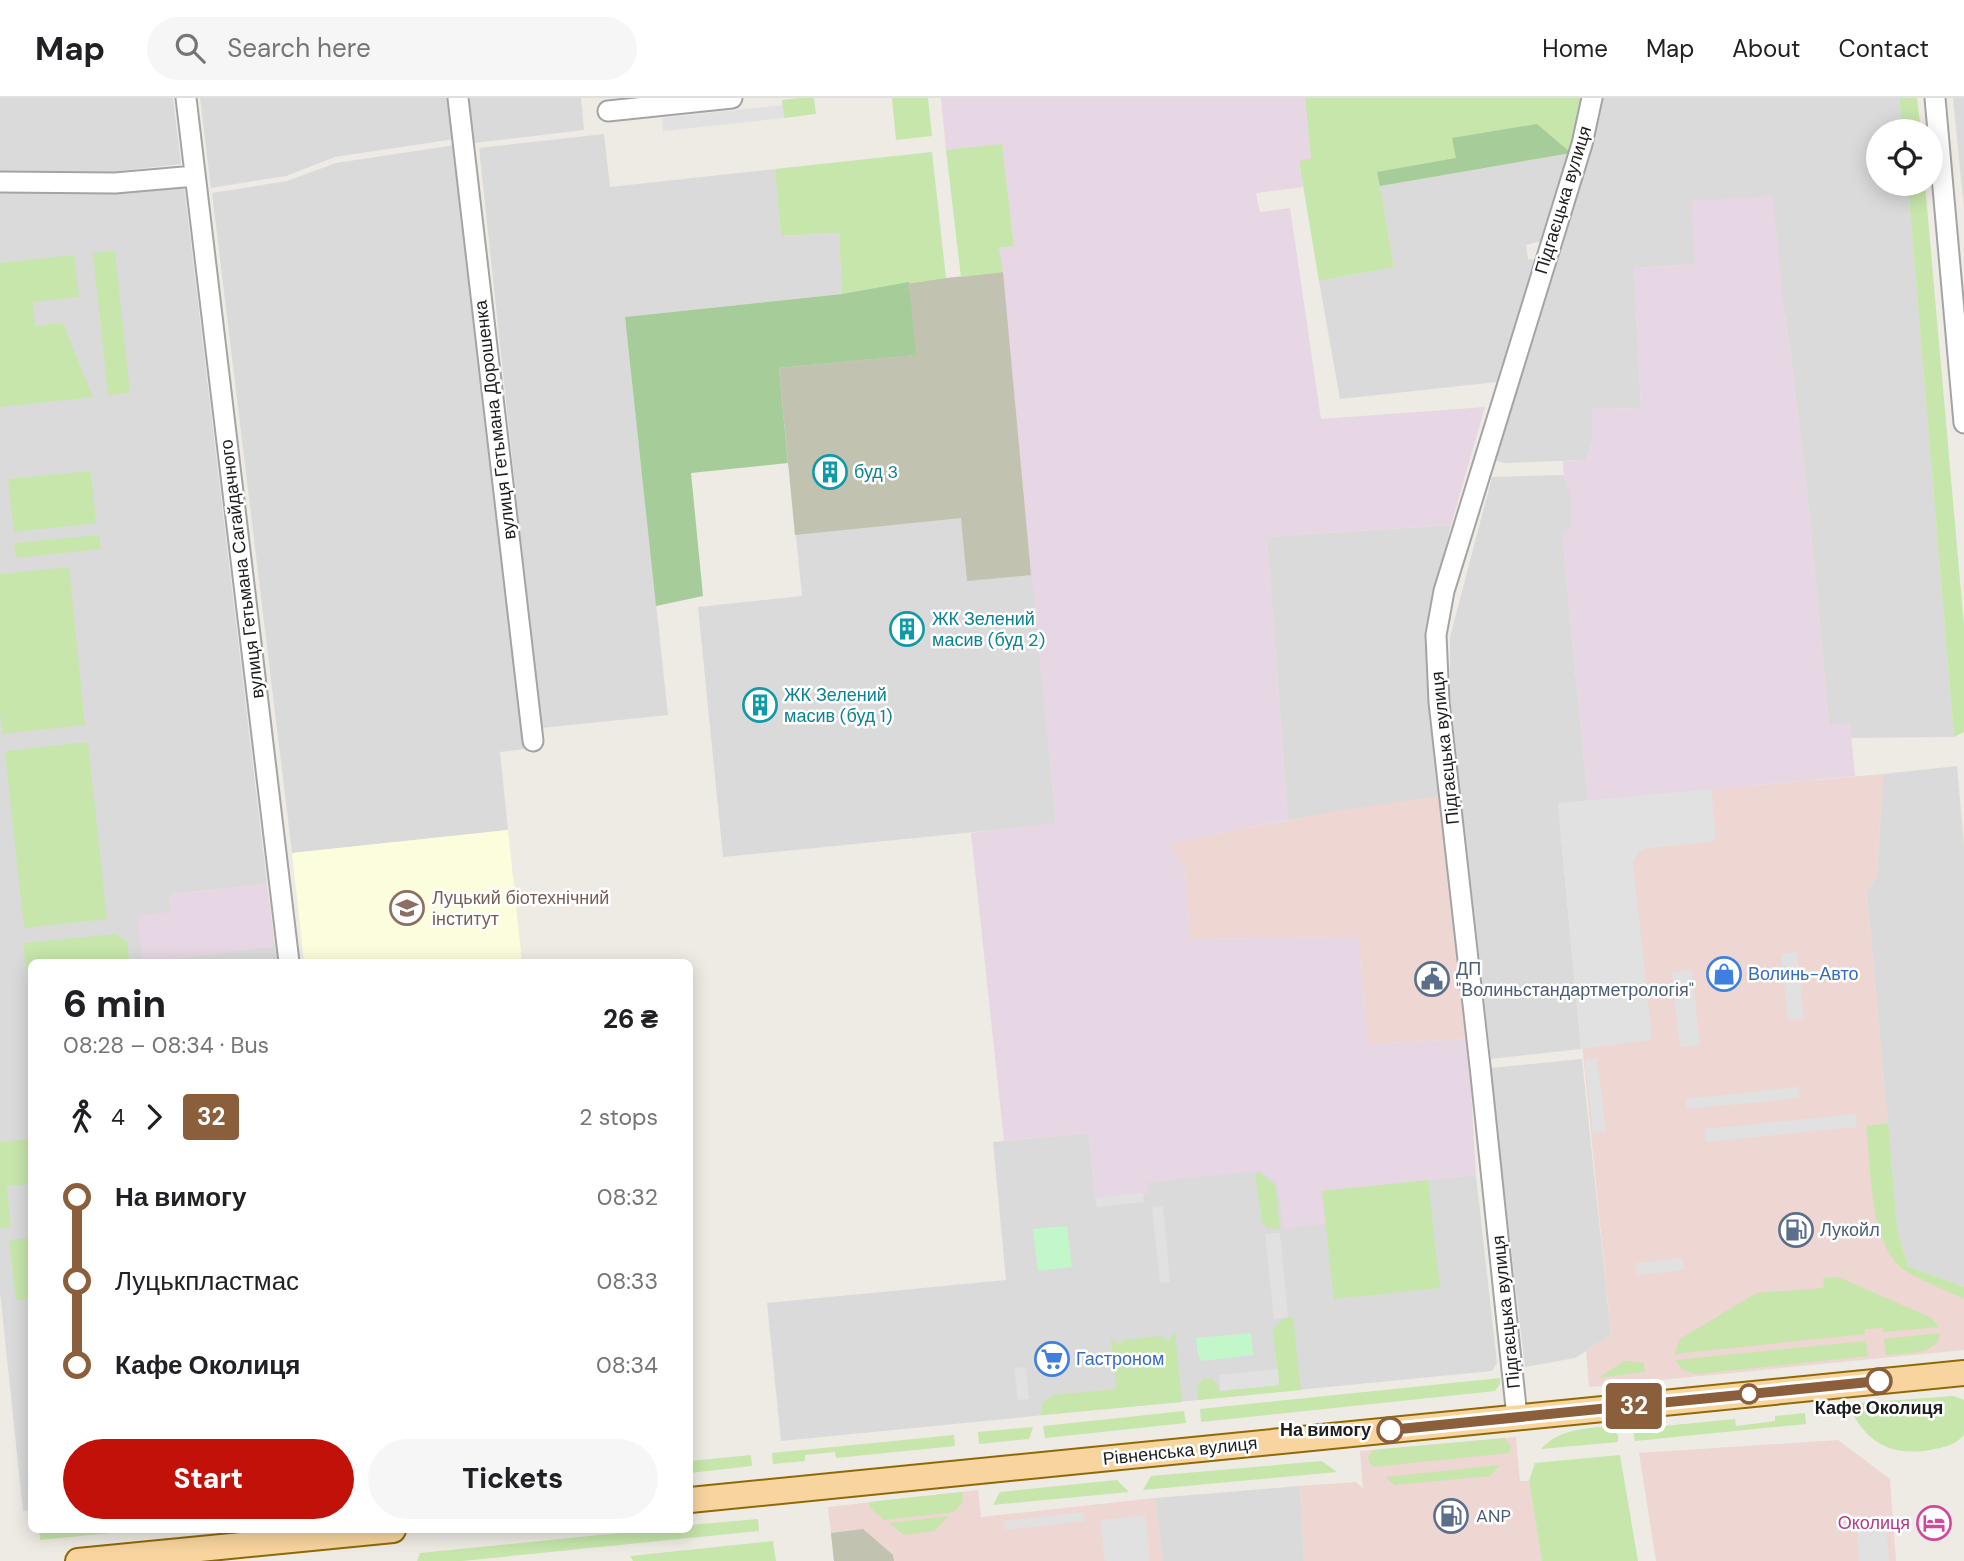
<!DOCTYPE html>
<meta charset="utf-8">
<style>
body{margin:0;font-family:"DM Sans",sans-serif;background:#f6f6f6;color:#202124;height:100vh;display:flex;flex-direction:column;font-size:26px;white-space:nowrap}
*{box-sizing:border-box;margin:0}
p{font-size:23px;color:#757577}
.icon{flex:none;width:38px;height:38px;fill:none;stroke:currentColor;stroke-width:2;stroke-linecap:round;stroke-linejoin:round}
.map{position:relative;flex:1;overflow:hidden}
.sheet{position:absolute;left:28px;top:861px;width:665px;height:574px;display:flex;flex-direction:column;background:#fff;border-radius:10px;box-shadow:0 4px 18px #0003}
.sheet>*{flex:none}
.badge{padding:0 14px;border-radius:5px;font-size:24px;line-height:46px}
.buttons{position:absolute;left:1866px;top:21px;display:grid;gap:14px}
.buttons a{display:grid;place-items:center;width:77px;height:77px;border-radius:50%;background:#fff;box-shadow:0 4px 18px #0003;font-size:35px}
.map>.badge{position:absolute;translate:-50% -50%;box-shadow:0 0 0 4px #fff}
.legs{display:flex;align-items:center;gap:10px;height:77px;padding:0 35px;font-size:23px}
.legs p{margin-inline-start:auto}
.headline{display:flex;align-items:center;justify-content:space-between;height:119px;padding:0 35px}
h1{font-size:38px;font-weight:800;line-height:52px}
.button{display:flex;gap:14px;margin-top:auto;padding:14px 35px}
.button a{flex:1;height:80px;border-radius:42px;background:#c21109;color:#fff;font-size:28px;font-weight:800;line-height:80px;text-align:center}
.button a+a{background:#f6f6f6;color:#202124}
ul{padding:0 35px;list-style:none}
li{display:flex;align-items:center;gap:24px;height:84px;font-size:26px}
li i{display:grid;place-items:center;width:10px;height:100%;margin:0 9px;background:currentColor}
li i::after{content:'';width:18px;height:18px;margin:-9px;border:5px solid;border-radius:50%;background:#fff}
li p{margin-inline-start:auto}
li:first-child i{background:linear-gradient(#0000 50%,currentColor 0)}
li:last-child i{background:linear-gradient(currentColor 50%,#0000 0)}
header{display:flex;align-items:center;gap:42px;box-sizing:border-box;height:98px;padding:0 35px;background:#fff;border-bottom:2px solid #e0e0e0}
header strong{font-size:33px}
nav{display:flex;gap:38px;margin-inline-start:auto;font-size:24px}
.search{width:490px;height:63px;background:#f6f6f6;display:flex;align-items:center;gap:18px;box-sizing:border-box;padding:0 24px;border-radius:38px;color:#757577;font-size:26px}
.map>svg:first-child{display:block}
.residential{fill:#dbdada}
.commercial{fill:#eed6d3}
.industrial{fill:#e7d6e3}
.education{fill:#fcfddd}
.construction{fill:#c1c2b0}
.grass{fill:#c6e6ab}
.forest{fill:#a6cc9a}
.park{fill:#c2f7c9}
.parking{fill:#e1e1e1}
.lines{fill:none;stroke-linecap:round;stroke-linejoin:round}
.minor-casing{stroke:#a4a4a4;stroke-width:23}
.major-casing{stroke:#906907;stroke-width:28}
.minor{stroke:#fff;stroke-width:19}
.major{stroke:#f8d59f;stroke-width:24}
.line-1-casing{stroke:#fff;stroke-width:16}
.line-1{stroke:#8b5e3c;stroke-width:10}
.stop-1-dot{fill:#fff;stroke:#8b5e3c;stroke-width:3.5}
.labels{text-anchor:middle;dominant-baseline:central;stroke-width:5;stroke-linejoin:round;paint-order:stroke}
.street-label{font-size:18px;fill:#1d1d1d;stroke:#fff}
.culture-label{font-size:18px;fill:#0d838f;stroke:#fff;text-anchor:start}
.education-label{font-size:18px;fill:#785e54;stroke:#fff;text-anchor:start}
.service-label{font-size:18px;fill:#4e5e75;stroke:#fff;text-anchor:start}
.shop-label{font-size:18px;fill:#366cbe;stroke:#fff;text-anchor:start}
.stop-label{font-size:18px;font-weight:bold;fill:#1d1d1d;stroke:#fff}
.hotel-label{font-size:18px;fill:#b23c85;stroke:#fff;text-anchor:end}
</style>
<header>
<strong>Map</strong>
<div class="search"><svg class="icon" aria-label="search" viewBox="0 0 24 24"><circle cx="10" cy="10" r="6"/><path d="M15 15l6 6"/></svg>Search here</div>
<nav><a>Home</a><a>Map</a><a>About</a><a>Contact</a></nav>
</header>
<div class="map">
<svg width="1964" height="1463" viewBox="0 0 1964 1463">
<rect width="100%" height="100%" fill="#eeebe4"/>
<path class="residential" d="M 0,0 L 173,0 L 181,66 L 93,76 L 0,75 Z
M 200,0 L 449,0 L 454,41 L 335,59 L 286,78 L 211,90 Z
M 469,0 L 581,0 L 584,32 L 474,45 Z
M 1602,0 L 1899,0 L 1903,33 L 1878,33 L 1878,86 L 1908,86 L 1954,639 L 1851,640 L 1850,626 L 1829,627 L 1809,412 L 1790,249 L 1785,218 L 1695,166 L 1634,170 L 1641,310 L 1592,311 L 1592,344 L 1586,362 L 1504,365 L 1494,362 Z
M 1953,0 L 1964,0 L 1964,112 Z
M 604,36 L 610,89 L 775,71 L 781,138 L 839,135 L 842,196 L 625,219 L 668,617 L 541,630 L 479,50 Z
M 455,47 L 524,651 L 500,654 L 508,732 L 292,755 L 212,95 L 287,83 L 336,65 Z
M 1571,55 L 1541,143 L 1526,147 L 1528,161 L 1536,162 L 1497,284 L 1340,301 L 1319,183 L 1394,169 L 1380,88 Z
M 184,87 L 267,786 L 170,796 L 171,814 L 143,864 L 275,848 L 277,864 L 32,864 L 32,1412 L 23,1413 L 0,1194 L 0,91 Z
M 1003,174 L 1056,726 L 723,759 L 698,509 L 802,498 L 779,270 L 915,257 L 909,184 Z
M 1564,377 L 1571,397 L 1571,432 L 1562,435 L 1588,703 L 1558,706 L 1581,951 L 1491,961 L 1450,603 L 1450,539 L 1492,379 Z
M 1451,427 L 1441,469 L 1428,536 L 1440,698 L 1288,722 L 1267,439 Z
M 1957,668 L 1964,747 L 1964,1189 L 1908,1168 L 1897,1130 L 1867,794 L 1877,777 L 1883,676 Z
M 1582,961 L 1611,1237 L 1575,1260 L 1525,1269 L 1490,970 Z
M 1089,1035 L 1095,1100 L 1148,1095 L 1148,1084 L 1261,1072 L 1278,1085 L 1284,1130 L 1322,1093 L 1476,1077 L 1497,1265 L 1492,1273 L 781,1343 L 767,1205 L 1006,1182 L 993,1044 Z
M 1300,1388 L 1304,1463 L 1163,1463 L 1155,1400 Z"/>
<path class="commercial" d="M 1883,676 L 1877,777 L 1867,794 L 1888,1025 L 1867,1028 L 1897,1167 L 1964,1201 L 1964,1252 L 1589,1289 L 1586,1253 L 1611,1237 L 1558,705 Z
M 1440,698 L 1468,941 L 1368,946 L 1358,839 L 1190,841 L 1185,772 L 1169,745 L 1336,713 Z
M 1516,1339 L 1520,1383 L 1529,1383 L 1542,1463 L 1304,1463 L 1300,1388 L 1356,1384 L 1363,1391 L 1360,1353 Z
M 1838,1342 L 1890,1381 L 1896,1463 L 1656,1463 L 1639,1355 Z
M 978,1392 L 981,1419 L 1155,1400 L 1163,1463 L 834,1463 L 828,1409 Z"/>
<path class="industrial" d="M 941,0 L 1305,0 L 1311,62 L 1299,64 L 1303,89 L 1256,95 L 1260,114 L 1290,110 L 1321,321 L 1485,309 L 1451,427 L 1267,439 L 1288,722 L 1170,745 L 1185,772 L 1190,841 L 1358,839 L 1368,946 L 1468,941 L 1476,1077 L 1323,1093 L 1326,1126 L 1284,1131 L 1278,1085 L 1261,1073 L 1148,1084 L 1149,1095 L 1095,1100 L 1089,1035 L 1004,1043 L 971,735 L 1056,725 L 999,150 L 1014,148 L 1002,47 L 946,52 Z
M 1773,98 L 1785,218 L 1790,249 L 1809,412 L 1829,627 L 1850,625 L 1855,678 L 1588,703 L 1562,435 L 1571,431 L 1571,397 L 1564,381 L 1563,363 L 1586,362 L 1592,344 L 1592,311 L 1641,310 L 1634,170 L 1695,166 L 1691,103 Z
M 267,786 L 275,848 L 143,864 L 137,818 L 171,814 L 170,796 Z"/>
<path class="education" d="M 508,732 L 522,864 L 304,864 L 292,755 Z"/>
<path class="construction" d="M 1003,174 L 1031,477 L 967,483 L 961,420 L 795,437 L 779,270 L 915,257 L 909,184 Z
M 863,1431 L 893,1457 L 894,1463 L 834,1463 L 831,1435 Z"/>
<path class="grass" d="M 800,0 L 814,0 L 816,16 L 784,20 L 782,2 Z
M 892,0 L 928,0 L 932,38 L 896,42 Z
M 1305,0 L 1584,0 L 1571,55 L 1380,88 L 1394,169 L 1319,183 L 1299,63 L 1311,61 Z
M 1899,0 L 1917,0 L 1921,33 L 1903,33 Z
M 1002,46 L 1014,148 L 999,150 L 1003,174 L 961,179 L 946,52 Z
M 932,54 L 946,180 L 842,196 L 839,135 L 781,138 L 775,71 Z
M 1908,86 L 1925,86 L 1964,528 L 1964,634 L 1954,639 Z
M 115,153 L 130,295 L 108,297 L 93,155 Z
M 74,157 L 79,199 L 33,204 L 35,228 L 63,225 L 93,299 L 0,309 L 0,165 Z
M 91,373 L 96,425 L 14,434 L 8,381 Z
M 99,437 L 101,451 L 16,460 L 14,445 Z
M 69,469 L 85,627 L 2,636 L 0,614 L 0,476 Z
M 88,644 L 107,821 L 24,830 L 5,653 Z
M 115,836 L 127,843 L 129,861 L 94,864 L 32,864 L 31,871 L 26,872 L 23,845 Z
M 1888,1025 L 1897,1130 L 1908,1168 L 1964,1189 L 1964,1201 C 1948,1193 1906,1177 1896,1165 C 1869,1133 1871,1068 1866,1028 Z
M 28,1041 L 31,1086 L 7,1088 L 11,1129 L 0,1130 L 0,1044 Z
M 1259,1075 L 1275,1087 L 1280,1131 L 1267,1130 L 1262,1123 L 1255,1076 Z
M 1428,1082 L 1440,1190 L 1334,1201 L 1322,1093 Z
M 31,1140 L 31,1200 L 16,1202 L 9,1142 Z
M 1838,1179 L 1932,1220 L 1939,1229 L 1884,1234 L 1883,1230 L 1865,1231 L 1865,1236 L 1674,1256 L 1680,1241 L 1756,1195 L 1824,1190 L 1823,1180 Z
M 1293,1219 L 1301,1292 L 1198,1302 L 1198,1287 L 1204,1280 L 1213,1281 L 1220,1293 L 1279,1287 L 1273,1232 L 1282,1221 Z
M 1175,1234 L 1182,1304 L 1042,1317 L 1042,1305 L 1054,1297 L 1116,1291 L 1111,1240 L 1120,1247 L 1124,1242 L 1161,1238 L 1168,1243 Z
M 1940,1235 C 1938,1258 1903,1255 1886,1257 L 1884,1241 Z
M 1866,1243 L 1868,1258 L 1696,1276 L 1683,1272 L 1675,1262 Z
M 1624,1263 L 1644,1265 L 1645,1274 L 1598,1280 Z
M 1500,1280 L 1500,1286 L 1495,1293 L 1201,1324 L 1200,1311 Z
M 1953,1298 L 1964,1302 L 1964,1337 C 1954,1348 1944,1349 1930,1352 C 1894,1358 1870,1347 1852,1315 L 1852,1311 L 1859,1305 Z
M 1184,1313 L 1186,1325 L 1045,1340 L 1043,1328 Z
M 1805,1315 L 1806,1326 L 1635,1343 L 1633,1331 L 1735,1321 L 1736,1328 L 1775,1323 L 1775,1318 Z
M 1609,1328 L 1618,1337 L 1618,1344 L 1541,1351 C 1559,1331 1583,1331 1609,1328 Z
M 1033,1329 L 1029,1341 L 979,1346 L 978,1334 Z
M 954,1337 L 955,1348 L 836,1360 L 835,1354 L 805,1357 L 805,1363 L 773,1366 L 772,1355 Z
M 1505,1340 L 1511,1350 L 1509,1355 L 1373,1369 L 1369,1364 L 1368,1359 L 1373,1352 Z
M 751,1357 L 752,1368 L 690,1375 L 690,1363 Z
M 1620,1357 L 1638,1463 L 1542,1463 L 1529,1383 L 1535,1365 Z
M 1322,1363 L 1337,1374 L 1143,1392 L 1151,1378 Z
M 1500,1367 L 1490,1378 L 1395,1387 L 1385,1379 Z
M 1117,1382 L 1129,1394 L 993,1407 L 1000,1394 Z
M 962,1394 L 963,1403 L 954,1414 L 884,1422 L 870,1410 L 869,1404 Z
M 949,1418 L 934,1433 L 904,1437 L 889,1425 Z
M 758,1421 L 759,1433 L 462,1463 L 417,1463 L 420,1455 L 649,1432 L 690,1432 L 690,1427 Z
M 39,1432 L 142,1432 L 40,1442 Z
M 773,1443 L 776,1463 L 633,1463 L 630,1458 Z"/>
<path class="forest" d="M 1537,26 L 1571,55 L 1380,88 L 1377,74 L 1456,60 L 1452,40 Z
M 909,184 L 916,257 L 779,270 L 788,365 L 691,375 L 703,498 L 656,508 L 625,219 L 842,196 Z"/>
<path class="park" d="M 1067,1128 L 1072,1169 L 1038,1173 L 1033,1131 Z
M 1251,1235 L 1253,1257 L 1202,1263 L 1198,1258 L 1196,1240 Z"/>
<path class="parking" d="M 783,7 L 784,20 L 663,33 L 662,20 Z
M 1711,691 L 1716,738 L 1712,744 L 1648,750 L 1640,753 L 1633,764 L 1652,942 L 1581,951 L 1558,705 Z
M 1797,854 L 1804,921 L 1788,922 L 1781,856 Z
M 1692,872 L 1700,947 L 1680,949 L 1672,874 Z
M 1597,960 L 1606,1034 L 1593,1035 L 1585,962 Z
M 1799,989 L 1800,1000 L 1687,1011 L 1686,1001 Z
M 1855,1016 L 1857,1029 L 1706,1044 L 1704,1031 Z
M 1143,1095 L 1144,1104 L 1097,1109 L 1095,1100 Z
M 1163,1108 L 1170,1184 L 1160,1185 L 1152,1109 Z
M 1280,1135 L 1288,1219 L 1274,1221 L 1265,1136 Z
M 1683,1160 L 1684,1172 L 1637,1177 L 1636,1165 Z
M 1026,1269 L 1029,1301 L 1018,1302 L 1014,1270 Z
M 1278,1271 L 1279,1287 L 1220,1293 L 1219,1277 Z
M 1083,1414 L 1085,1423 L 1005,1432 L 1004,1423 Z
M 1145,1417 L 1150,1463 L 1105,1463 L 1100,1422 Z
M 1886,1422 L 1889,1463 L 1859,1463 L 1856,1424 Z"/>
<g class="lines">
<g class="minor-casing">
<path id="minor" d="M 186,0 L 289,864
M 458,0 L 533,643
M 1935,0 L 1964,325
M 608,13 L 732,0
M 0,84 L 115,85 L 195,78
M 1517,1319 L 1480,968 L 1439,604 L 1436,537 L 1444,493 L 1582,46 L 1592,0"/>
</g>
<g class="major-casing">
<path id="major" d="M 690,1402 L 1964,1275
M 78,1463 L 393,1432"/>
</g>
<use href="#minor" class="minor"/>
<use href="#major" class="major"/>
</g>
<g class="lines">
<g class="line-1-casing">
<path id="line-1" d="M 1390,1332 L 1879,1283"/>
</g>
<use href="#line-1" class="line-1"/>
</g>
<defs>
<g id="building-ring" transform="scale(1.75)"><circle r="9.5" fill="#fff" stroke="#0f9aa8" stroke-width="1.5"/><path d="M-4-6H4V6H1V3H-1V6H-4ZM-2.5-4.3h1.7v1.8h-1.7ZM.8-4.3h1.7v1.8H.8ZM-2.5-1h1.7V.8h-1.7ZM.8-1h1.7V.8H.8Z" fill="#0f9aa8"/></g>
<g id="university-ring" transform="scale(1.75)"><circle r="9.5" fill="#fff" stroke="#8d6e63" stroke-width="1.5"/><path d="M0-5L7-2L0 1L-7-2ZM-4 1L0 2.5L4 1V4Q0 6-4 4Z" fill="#8d6e63"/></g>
<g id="shop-ring" transform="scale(1.75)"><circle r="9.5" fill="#fff" stroke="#3f7fe0" stroke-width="1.5"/><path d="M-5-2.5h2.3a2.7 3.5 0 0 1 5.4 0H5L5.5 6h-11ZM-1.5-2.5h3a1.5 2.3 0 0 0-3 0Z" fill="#3f7fe0"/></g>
<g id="civic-ring" transform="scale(1.75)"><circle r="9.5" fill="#fff" stroke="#5c6f8a" stroke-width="1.5"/><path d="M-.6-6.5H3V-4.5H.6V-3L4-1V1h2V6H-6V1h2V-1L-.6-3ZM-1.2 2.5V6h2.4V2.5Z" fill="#5c6f8a"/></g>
<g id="fuel-ring" transform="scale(1.75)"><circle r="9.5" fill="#fff" stroke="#5c6f8a" stroke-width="1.5"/><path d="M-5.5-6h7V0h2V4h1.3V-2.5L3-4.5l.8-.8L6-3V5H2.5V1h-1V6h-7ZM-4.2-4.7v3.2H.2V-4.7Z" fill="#5c6f8a"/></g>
<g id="supermarket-ring" transform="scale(1.75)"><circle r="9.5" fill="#fff" stroke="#3f7fe0" stroke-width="1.5"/><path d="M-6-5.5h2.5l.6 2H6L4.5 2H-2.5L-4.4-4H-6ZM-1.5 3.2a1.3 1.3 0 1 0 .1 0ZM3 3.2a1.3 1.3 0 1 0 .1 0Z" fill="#3f7fe0"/></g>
<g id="hotel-ring" transform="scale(1.75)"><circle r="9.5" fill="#fff" stroke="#d1479c" stroke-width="1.5"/><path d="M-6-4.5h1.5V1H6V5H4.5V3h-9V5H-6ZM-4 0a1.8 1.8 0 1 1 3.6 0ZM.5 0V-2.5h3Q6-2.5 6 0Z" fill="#d1479c"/></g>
</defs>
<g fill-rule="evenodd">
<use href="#building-ring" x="830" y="374"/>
<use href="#building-ring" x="907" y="531"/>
<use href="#building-ring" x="760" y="607"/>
<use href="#university-ring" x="407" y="810"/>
<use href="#shop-ring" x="1724" y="876"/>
<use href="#civic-ring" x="1432" y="881"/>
<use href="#fuel-ring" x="1796" y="1132"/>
<use href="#supermarket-ring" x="1052" y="1261"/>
<use href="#fuel-ring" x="1451" y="1418"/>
<use href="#hotel-ring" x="1934" y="1425"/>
</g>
<g class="stop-1-dot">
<circle cx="1879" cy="1283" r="12"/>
<circle cx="1749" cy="1296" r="9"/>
<circle cx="1390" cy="1332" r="12"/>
</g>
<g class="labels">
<g class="street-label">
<text transform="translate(1563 102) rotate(-73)">Підгаєцька вулиця</text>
<text transform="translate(495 322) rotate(-97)">вулиця Гетьмана Дорошенка</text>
<text transform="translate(242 471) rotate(-97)">вулиця Гетьмана Сагайдачного</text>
<text transform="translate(1445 650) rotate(-96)">Підгаєцька вулиця</text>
<text transform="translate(1506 1214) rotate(-96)">Підгаєцька вулиця</text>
<text transform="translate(1180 1353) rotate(-6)">Рівненська вулиця</text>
</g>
<g class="culture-label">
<text x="854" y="374">буд 3</text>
<text x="932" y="521">ЖК Зелений<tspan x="932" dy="21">масив (буд 2)</tspan></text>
<text x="784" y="597">ЖК Зелений<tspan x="784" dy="21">масив (буд 1)</tspan></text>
</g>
<g class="education-label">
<text x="432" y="800">Луцький біотехнічний<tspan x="432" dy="21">інститут</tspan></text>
</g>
<g class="service-label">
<text x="1456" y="871">ДП<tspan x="1456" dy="21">"Волиньстандартметрологія"</tspan></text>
<text x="1820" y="1132">Лукойл</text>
<text x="1476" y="1418">ANP</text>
</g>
<g class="shop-label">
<text x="1748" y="876">Волинь-Авто</text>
<text x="1076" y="1261">Гастроном</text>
</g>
<g class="stop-label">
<text x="1879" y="1310">Кафе Околиця</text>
<text x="1371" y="1332" text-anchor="end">На вимогу</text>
</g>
<g class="hotel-label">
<text x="1910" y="1425">Околиця</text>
</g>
</g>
</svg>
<div class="buttons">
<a><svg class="icon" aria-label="locate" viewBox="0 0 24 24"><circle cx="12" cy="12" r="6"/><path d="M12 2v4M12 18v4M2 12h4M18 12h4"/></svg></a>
</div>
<b class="badge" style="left:1634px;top:1308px;background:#8b5e3c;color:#fff">32</b>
<section class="sheet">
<div class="headline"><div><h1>6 min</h1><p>08:28 – 08:34 · Bus</p></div><b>26 ₴</b></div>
<div class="legs"><svg class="icon" aria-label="walk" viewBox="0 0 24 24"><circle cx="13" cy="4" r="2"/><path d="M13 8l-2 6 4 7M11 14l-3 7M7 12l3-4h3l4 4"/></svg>4<svg class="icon" aria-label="forward" viewBox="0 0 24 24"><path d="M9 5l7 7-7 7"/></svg><b class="badge" style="background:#8b5e3c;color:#fff">32</b><p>2 stops</p></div>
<ul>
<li><i style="color:#8b5e3c"></i><b>На вимогу</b><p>08:32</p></li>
<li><i style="color:#8b5e3c"></i><span>Луцькпластмас</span><p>08:33</p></li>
<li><i style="color:#8b5e3c"></i><b>Кафе Околиця</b><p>08:34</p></li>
</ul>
<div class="button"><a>Start</a><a>Tickets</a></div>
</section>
</div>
